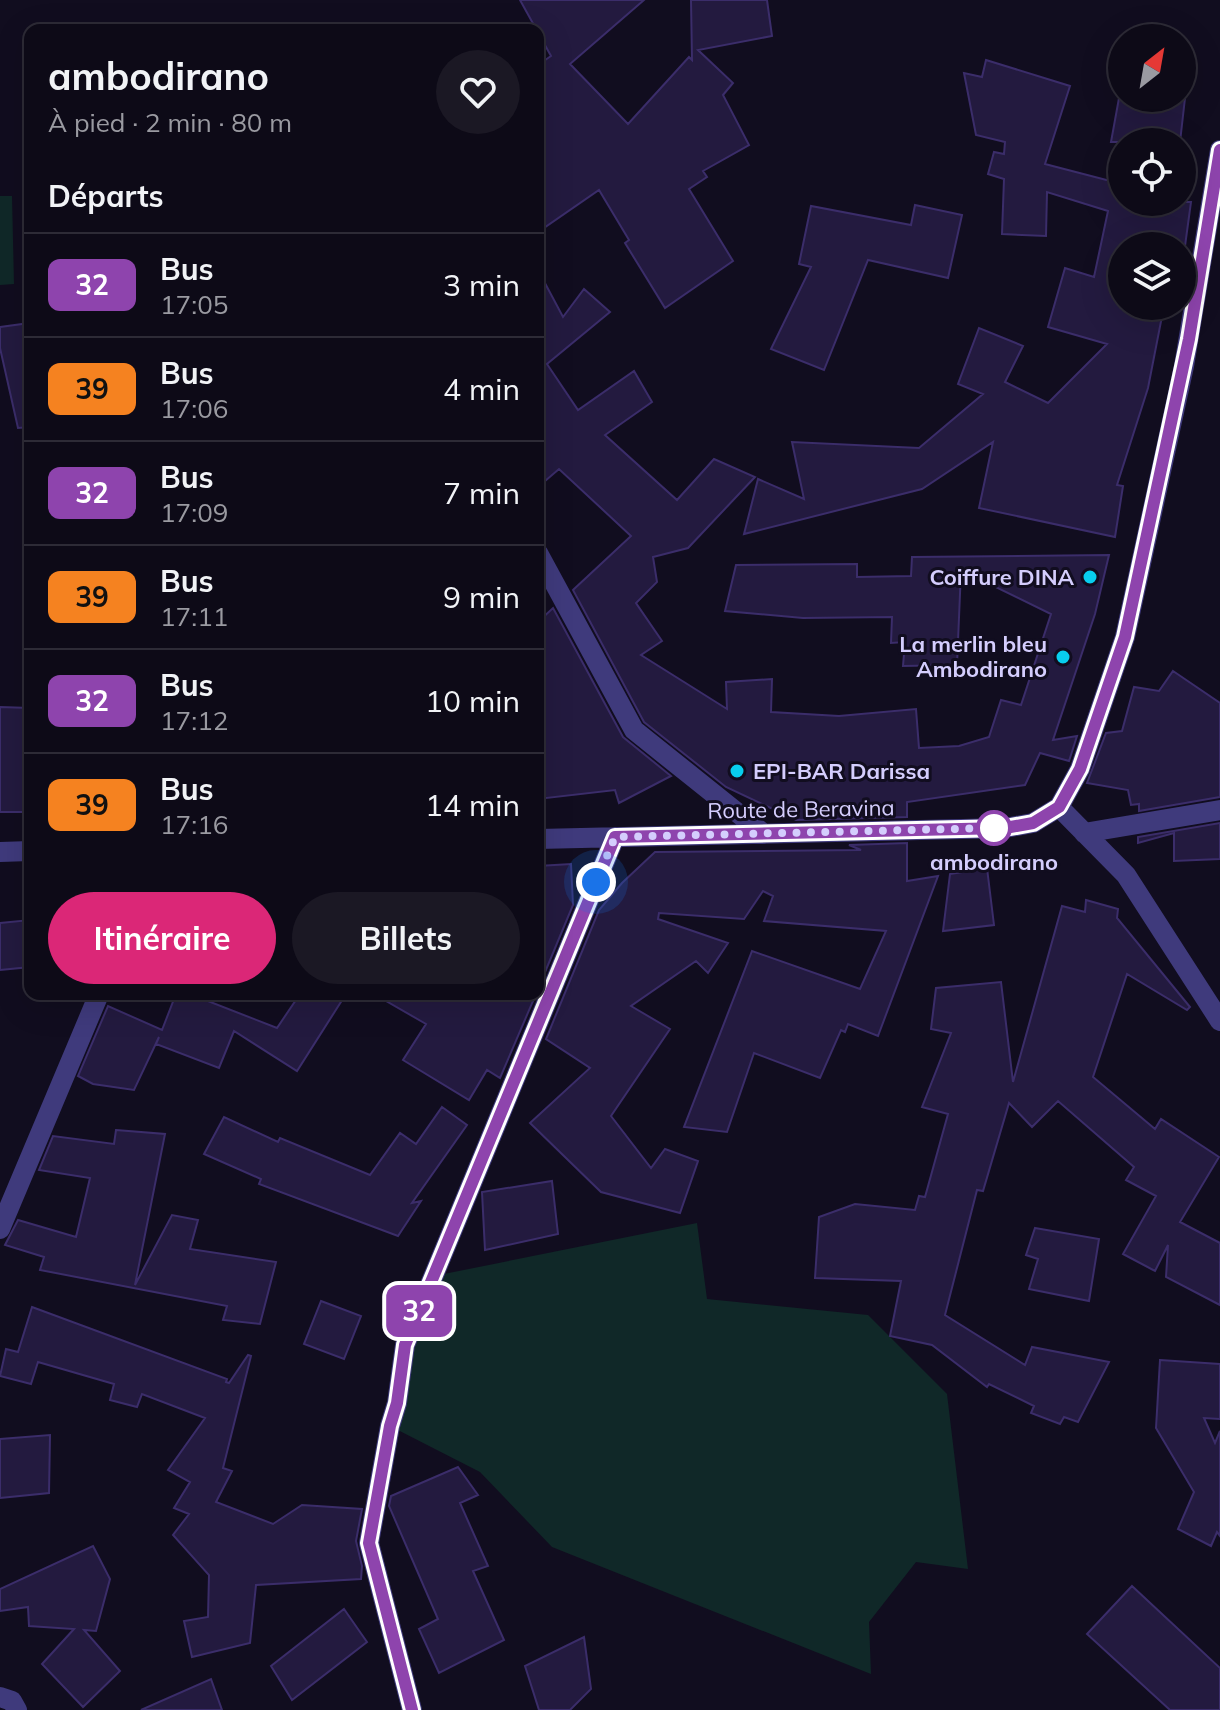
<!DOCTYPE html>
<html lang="fr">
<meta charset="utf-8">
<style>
body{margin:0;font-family:Mulish,sans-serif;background:#1b1824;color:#f1f3f6;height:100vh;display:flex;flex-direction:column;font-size:30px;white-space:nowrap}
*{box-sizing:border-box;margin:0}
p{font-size:26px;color:#9a9aa1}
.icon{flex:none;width:44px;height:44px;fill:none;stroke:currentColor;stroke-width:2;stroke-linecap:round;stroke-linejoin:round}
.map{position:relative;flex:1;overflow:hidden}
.side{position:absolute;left:24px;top:24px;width:520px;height:976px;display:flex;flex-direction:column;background:#0d0a17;border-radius:16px;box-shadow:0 8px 32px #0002,0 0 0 2px #2d2b36}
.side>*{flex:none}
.badge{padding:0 16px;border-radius:12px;font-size:28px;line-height:52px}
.needle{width:52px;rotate:31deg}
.controls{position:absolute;left:1108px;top:24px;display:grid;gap:16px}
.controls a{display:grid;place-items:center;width:88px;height:88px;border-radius:50%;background:#0d0a17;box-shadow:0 8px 32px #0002,0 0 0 2px #2d2b36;font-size:40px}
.you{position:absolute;width:40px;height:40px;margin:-20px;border:6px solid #fff;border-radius:50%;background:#1a73e8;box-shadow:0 0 0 12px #1a73e833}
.map>.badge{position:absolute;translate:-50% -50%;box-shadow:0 0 0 4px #fff}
h2{padding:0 24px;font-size:30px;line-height:72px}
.round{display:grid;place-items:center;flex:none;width:84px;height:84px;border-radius:42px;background:#1b1824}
.overview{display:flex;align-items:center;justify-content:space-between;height:136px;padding:0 24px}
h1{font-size:38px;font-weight:700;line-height:60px}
.primary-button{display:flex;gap:16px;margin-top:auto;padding:16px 24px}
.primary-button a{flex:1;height:92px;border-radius:48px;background:#db2777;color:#fff;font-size:32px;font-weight:700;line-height:92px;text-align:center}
.primary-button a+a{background:#1b1824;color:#f1f3f6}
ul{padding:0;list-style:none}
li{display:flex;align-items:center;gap:24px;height:104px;padding:0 24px;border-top:2px solid #2d2b36}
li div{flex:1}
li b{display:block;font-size:30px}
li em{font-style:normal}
li .badge{min-width:88px;font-weight:700;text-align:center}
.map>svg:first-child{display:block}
.green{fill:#102828}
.building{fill:#231a3f;stroke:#3b2d6a;stroke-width:2}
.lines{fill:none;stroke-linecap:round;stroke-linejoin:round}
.minor{stroke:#3f3a7c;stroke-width:20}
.line-casing{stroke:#fff;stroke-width:18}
.line{stroke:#8e44ad;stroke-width:12}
.walk{stroke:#d4cdfd;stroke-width:8;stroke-dasharray:0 14.4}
.poi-dot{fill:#08ceee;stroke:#110d1f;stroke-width:3}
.stop-dot{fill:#fff;stroke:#8e44ad;stroke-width:4}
.labels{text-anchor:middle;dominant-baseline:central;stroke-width:6;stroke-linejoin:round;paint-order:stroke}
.poi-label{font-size:22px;font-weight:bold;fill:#d4cdfd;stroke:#110d1f;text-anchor:end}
.street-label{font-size:22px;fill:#d4cdfd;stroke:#110d1f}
.stop-label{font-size:22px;font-weight:bold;fill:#d4cdfd;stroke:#110d1f}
</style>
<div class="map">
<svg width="1220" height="1710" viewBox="0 0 1220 1710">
<rect width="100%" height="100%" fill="#110d1f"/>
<path class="green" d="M 0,196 L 12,196 L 14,284 L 0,285 Z
M 697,1223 L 707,1299 L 868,1315 L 947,1394 L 968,1569 L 916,1562 L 869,1622 L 871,1674 L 552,1547 L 480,1472 L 390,1426 L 434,1276 Z"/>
<path class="building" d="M 520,0 L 644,0 L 570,64 L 628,124 L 689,57 L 692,60 L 691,0 L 767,0 L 772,36 L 698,50 L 733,83 L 723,95 L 749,145 L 703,171 L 707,177 L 689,189 L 733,261 L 665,308 L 625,243 L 629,240 L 599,190 L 538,232 L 538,65 L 551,56 Z
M 986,60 L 1070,86 L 1045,164 L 1122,184 L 1122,202 L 1191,202 L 1185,246 L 1144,240 L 1143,246 L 1122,246 L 1122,306 L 1164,306 L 1148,388 L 1117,485 L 1123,486 L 1115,537 L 979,508 L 993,442 L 922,489 L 744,534 L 758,479 L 804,499 L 792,442 L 919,448 L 983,394 L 958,384 L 979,328 L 1023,346 L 1005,382 L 1048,403 L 1107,344 L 1048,327 L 1065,268 L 1094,277 L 1108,211 L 1047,192 L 1046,236 L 1002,234 L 1004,179 L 988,174 L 994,152 L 1004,154 L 1005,142 L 976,135 L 964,73 L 982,77 Z
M 1119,98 L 1185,98 L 1180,142 L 1111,142 Z
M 915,205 L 962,215 L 948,278 L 868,260 L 824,370 L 771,349 L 811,267 L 799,264 L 811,206 L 911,225 Z
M 538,270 L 563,317 L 584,289 L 610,312 L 547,364 L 578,410 L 634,371 L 652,402 L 605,435 L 677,500 L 714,459 L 755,477 L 688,548 L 653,557 L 657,582 L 636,603 L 662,641 L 641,655 L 727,709 L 726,682 L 772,679 L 771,712 L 839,716 L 916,709 L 919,748 L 959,746 L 989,737 L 1001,700 L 1021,705 L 1051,614 L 961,570 L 957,665 L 903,666 L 905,642 L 891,643 L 892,617 L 803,618 L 725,611 L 736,565 L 857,564 L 857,577 L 911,576 L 912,557 L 1109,555 L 1095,614 L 1053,740 L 1077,736 L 1069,761 L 1040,753 L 1025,785 L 907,802 L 907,817 L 796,820 L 726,787 L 644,722 L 573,590 L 631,536 L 559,469 L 538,487 Z
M 30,323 L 30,427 L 18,428 L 0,348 L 0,327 Z
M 553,608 L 623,737 L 671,776 L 619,803 L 615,790 L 538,799 L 538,622 Z
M 1173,671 L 1220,703 L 1220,797 L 1139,811 L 1139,804 L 1131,805 L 1128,790 L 1087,783 L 1106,733 L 1122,731 L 1134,687 L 1159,691 Z
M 0,707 L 30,708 L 30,812 L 0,812 Z
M 1220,823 L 1220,859 L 1174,861 L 1174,833 L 1138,843 L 1138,837 Z
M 907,843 L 907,881 L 938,876 L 878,1036 L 848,1024 L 845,1032 L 841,1030 L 820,1078 L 754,1053 L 727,1132 L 684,1127 L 752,951 L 860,989 L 886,931 L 764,921 L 773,896 L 763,891 L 744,919 L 659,913 L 658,919 L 728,943 L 708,973 L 696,961 L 631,1006 L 670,1029 L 611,1116 L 651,1168 L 665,1149 L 698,1161 L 680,1213 L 601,1192 L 530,1123 L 590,1068 L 546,1039 L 599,910 L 622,883 L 655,852 L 861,850 L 849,845 Z
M 571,864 L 573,905 L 538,989 L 538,866 Z
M 987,868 L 994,925 L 943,931 L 950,874 Z
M 1086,900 L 1118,909 L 1117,918 L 1190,1007 L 1187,1010 L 1127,974 L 1093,1077 L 1155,1129 L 1161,1119 L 1219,1157 L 1180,1222 L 1220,1243 L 1220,1305 L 1166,1277 L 1168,1245 L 1155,1271 L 1123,1254 L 1156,1196 L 1126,1180 L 1134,1167 L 1058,1101 L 1032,1127 L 1009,1103 L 983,1191 L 977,1190 L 945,1315 L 1025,1365 L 1032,1347 L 1109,1362 L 1078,1422 L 1064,1417 L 1060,1424 L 1031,1413 L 1034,1406 L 989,1384 L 987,1387 L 932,1345 L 890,1336 L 901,1281 L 815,1278 L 819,1217 L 855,1204 L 915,1210 L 919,1196 L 925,1197 L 948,1114 L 922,1107 L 951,1033 L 931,1029 L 936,988 L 1001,982 L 1013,1082 L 1062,906 L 1085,912 Z
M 30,920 L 30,967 L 0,970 L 0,923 Z
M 176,994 L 190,994 L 277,1028 L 300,994 L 346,994 L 297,1071 L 234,1031 L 219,1068 L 156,1044 L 159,1037 L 134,1090 L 93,1084 L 78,1076 L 108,1006 L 162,1030 Z
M 374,994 L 536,994 L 500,1078 L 487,1070 L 469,1100 L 403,1060 L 426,1024 Z
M 442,1107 L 467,1125 L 412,1203 L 421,1201 L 398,1236 L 259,1184 L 261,1179 L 204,1154 L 224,1117 L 278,1142 L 280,1138 L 370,1175 L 400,1133 L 416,1144 Z
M 116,1130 L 165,1134 L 135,1285 L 172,1215 L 198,1220 L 190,1249 L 276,1262 L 260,1324 L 223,1320 L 227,1306 L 40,1270 L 44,1257 L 5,1245 L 18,1220 L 76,1237 L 90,1178 L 39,1170 L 53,1136 L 114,1144 Z
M 552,1181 L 558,1234 L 485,1250 L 482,1192 Z
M 1035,1228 L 1099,1239 L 1089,1301 L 1029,1289 L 1038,1259 L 1026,1255 Z
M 321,1301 L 361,1316 L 344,1359 L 304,1344 Z
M 32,1307 L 227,1379 L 226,1382 L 229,1383 L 248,1355 L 251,1356 L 223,1468 L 232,1471 L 216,1502 L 273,1524 L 302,1505 L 362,1509 L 356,1541 L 362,1566 L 361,1579 L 256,1585 L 250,1643 L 192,1657 L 184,1621 L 208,1617 L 209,1575 L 173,1535 L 189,1514 L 174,1508 L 190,1482 L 168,1470 L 205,1418 L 142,1394 L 137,1407 L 110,1400 L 114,1384 L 38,1362 L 31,1384 L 0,1376 L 6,1349 L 18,1352 Z
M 1160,1360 L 1220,1364 L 1220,1419 L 1204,1418 L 1215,1443 L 1220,1431 L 1220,1536 L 1217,1532 L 1211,1546 L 1178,1529 L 1194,1492 L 1156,1428 Z
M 50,1435 L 49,1493 L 0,1498 L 0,1439 Z
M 458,1467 L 478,1495 L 460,1503 L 488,1566 L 473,1571 L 504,1640 L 439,1673 L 419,1629 L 438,1619 L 389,1506 L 391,1496 Z
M 93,1546 L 110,1579 L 96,1631 L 84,1630 L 120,1671 L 83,1707 L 42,1664 L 74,1629 L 29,1626 L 28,1607 L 0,1611 L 0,1589 Z
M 1132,1586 L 1220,1668 L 1220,1710 L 1170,1710 L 1087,1634 Z
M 344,1609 L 367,1642 L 292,1700 L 271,1666 Z
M 584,1637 L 591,1689 L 570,1710 L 539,1710 L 525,1666 Z
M 211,1679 L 222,1710 L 141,1710 Z"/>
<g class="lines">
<path class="minor" d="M 538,553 L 634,730 L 764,834
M 1059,807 L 1126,875 L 1220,1021
M 1084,833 L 1220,810
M 538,839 L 1005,828 L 1033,823 L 1059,807 L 1080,769 L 1125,637 L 1184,366 L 1220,150
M 0,852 L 30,851
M 0,1229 L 99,994
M 0,1697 L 12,1701 L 17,1710
M 412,1710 L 369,1543 L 390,1426 L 397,1403 L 405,1345 L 615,837"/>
</g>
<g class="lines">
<g class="line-casing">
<path id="line" d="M 412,1710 L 369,1543 L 390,1426 L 397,1403 L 405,1345 L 615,837 L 1005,828 L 1033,823 L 1059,807 L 1080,769 L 1125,637 L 1189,339 L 1220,150"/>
</g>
<use href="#line" class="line"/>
<path class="walk" d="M 596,882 L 615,837 L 994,828"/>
</g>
<g class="poi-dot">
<circle cx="1090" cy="577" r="8"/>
<circle cx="1063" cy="657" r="8"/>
<circle cx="737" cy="771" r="8"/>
</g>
<circle class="stop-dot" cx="994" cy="828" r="16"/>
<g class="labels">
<g class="poi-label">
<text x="1074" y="577">Coiffure DINA</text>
<text x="1047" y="644">La merlin bleu<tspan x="1047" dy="25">Ambodirano</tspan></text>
<text x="753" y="771" text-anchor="start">EPI-BAR Darissa</text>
</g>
<g class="street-label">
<text transform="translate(801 809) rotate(-1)">Route de Beravina</text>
</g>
<g class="stop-label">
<text x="994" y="862">ambodirano</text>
</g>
</g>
</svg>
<div class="controls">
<a><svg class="needle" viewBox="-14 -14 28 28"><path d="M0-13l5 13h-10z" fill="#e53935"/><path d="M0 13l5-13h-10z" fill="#9a9aa1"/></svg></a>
<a><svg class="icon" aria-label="locate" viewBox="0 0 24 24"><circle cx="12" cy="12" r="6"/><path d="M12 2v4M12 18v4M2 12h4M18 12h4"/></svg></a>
<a><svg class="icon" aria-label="layers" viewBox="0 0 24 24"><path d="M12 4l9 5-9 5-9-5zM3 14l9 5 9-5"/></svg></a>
</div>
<div class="you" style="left:596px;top:882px"></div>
<b class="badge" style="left:419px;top:1311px;background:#8e44ad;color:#fff">32</b>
<section class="side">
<div class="overview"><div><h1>ambodirano</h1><p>À pied · 2 min · 80 m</p></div><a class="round"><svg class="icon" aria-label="heart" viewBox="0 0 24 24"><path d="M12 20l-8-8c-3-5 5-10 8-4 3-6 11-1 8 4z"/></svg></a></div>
<h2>Départs</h2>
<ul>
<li><span class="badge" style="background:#8e44ad;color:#fff">32</span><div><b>Bus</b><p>17:05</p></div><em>3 min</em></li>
<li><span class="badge" style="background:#f58220;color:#111">39</span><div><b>Bus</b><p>17:06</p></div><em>4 min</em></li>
<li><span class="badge" style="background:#8e44ad;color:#fff">32</span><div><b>Bus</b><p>17:09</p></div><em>7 min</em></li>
<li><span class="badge" style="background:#f58220;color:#111">39</span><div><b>Bus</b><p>17:11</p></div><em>9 min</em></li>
<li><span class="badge" style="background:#8e44ad;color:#fff">32</span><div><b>Bus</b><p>17:12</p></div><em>10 min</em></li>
<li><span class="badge" style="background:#f58220;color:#111">39</span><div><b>Bus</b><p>17:16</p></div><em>14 min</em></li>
</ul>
<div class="primary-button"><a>Itinéraire</a><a>Billets</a></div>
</section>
</div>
